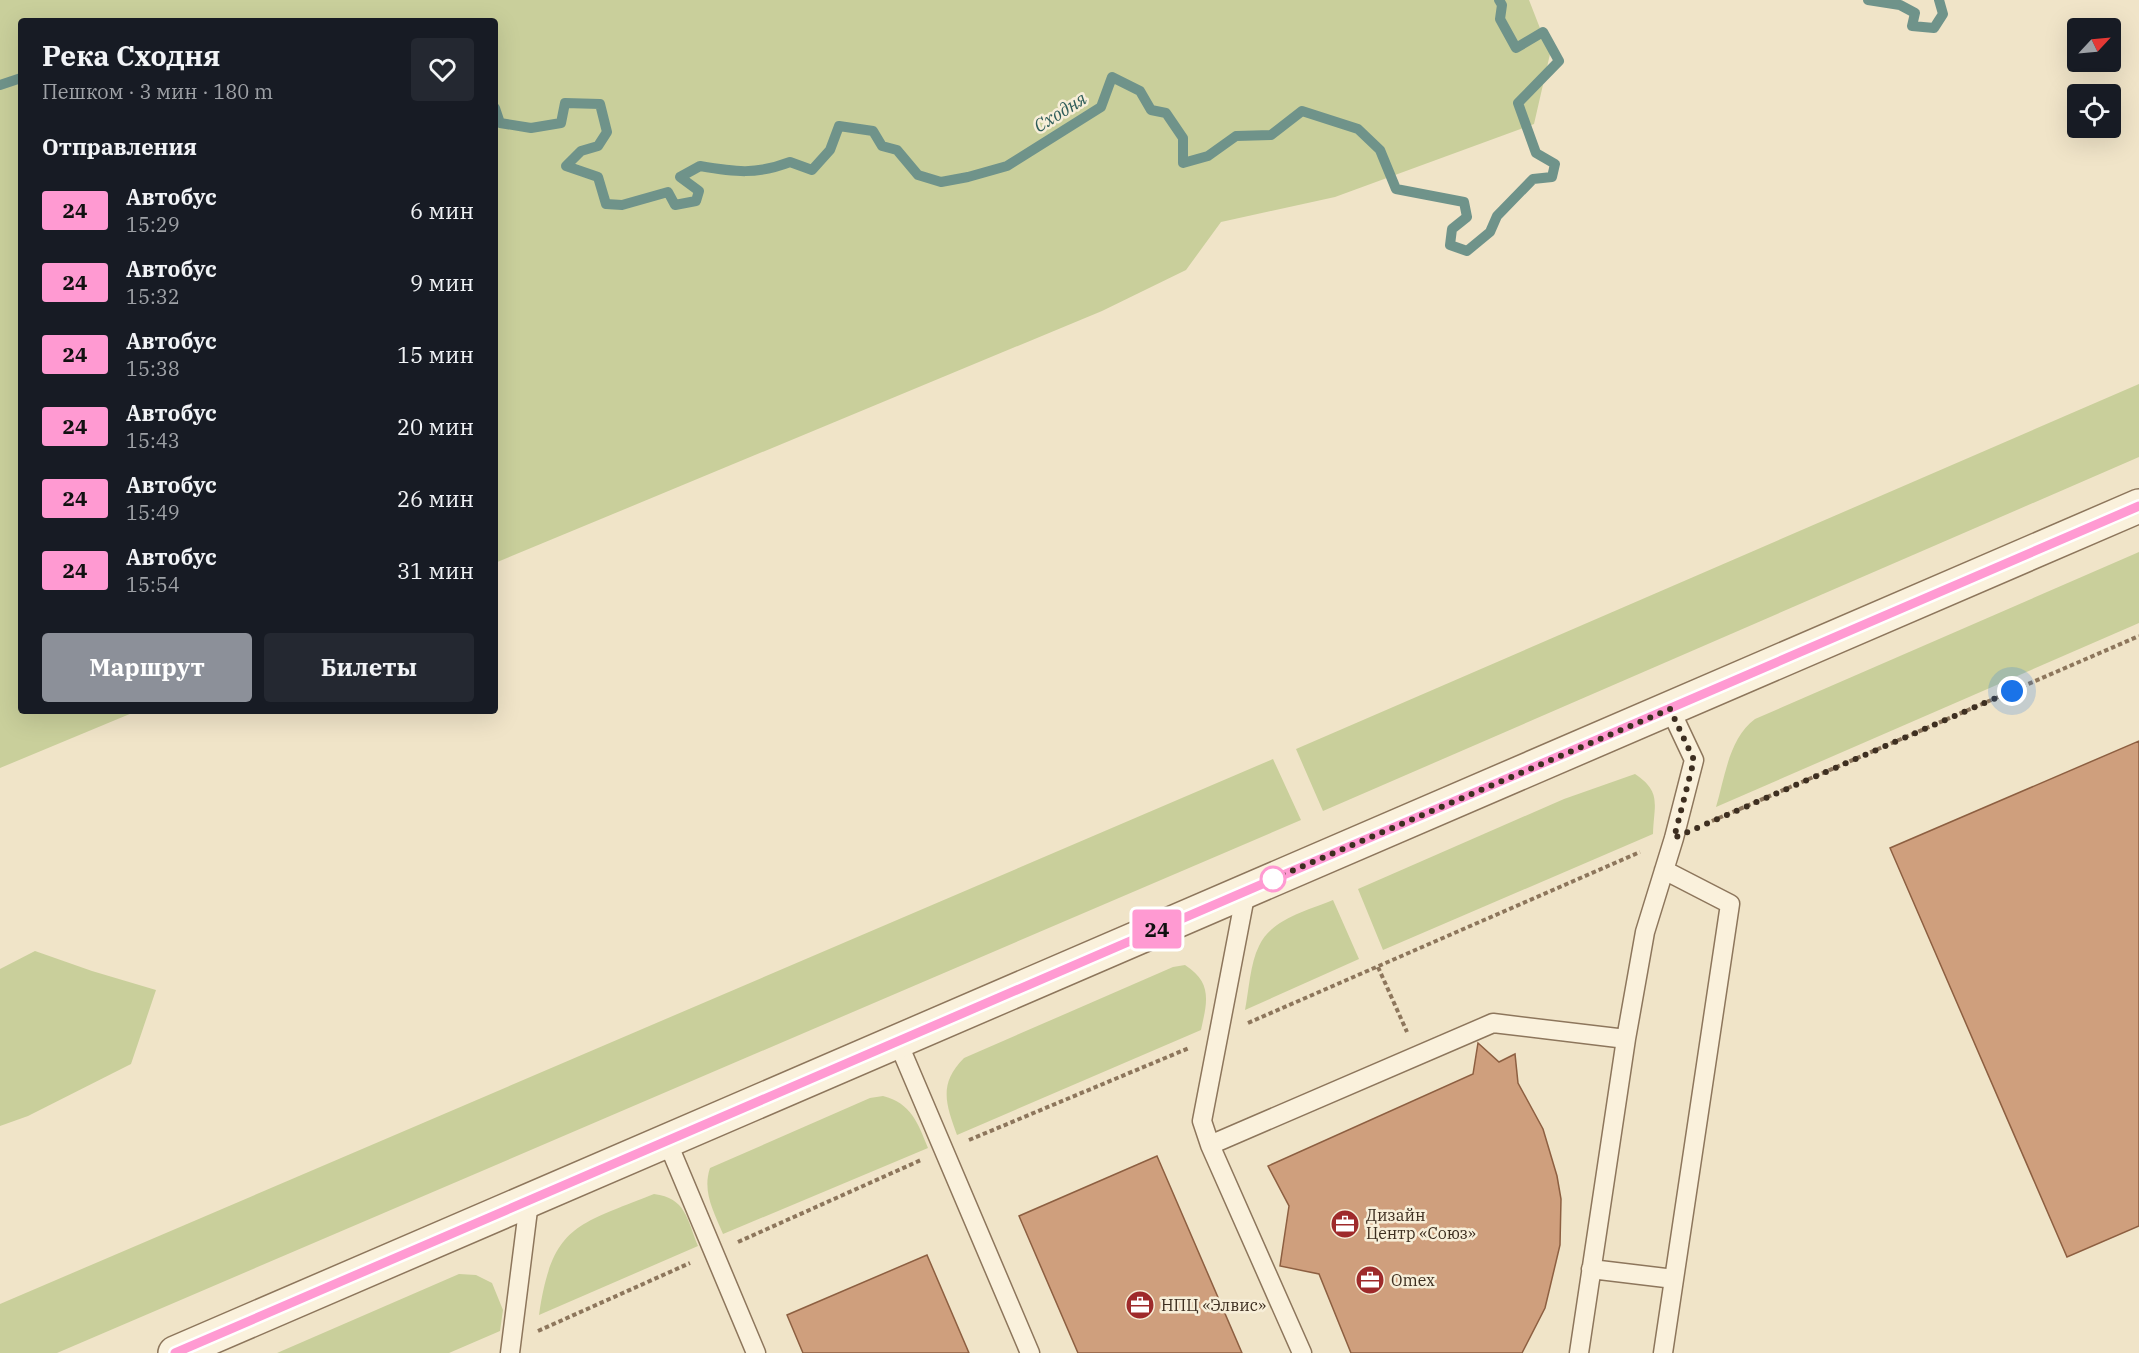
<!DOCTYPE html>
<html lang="ru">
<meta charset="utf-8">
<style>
body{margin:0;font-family:"IBM Plex Serif",serif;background:#242831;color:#f1f3f6;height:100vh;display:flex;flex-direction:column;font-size:22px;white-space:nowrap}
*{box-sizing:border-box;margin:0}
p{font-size:20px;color:#9ea1a6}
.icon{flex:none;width:33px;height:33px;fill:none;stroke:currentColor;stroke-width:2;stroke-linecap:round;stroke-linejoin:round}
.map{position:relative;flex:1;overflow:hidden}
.panel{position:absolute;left:18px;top:18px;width:480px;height:696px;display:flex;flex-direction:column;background:#171b24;border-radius:6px;box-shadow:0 6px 24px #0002}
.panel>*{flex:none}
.badge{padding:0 12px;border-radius:4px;font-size:21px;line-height:39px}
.needle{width:39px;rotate:64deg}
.fabs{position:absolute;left:2067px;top:18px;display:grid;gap:12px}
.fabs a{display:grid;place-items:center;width:54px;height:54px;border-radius:6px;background:#171b24;box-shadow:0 6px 24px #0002;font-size:30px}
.you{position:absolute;width:30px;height:30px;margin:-15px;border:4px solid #fff;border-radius:50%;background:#1a73e8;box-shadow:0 0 0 9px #1a73e833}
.map>.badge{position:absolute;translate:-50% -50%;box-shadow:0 0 0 3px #fff}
h2{padding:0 24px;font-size:22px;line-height:54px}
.round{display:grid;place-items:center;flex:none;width:63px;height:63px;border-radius:6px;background:#242831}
.headline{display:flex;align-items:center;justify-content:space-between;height:102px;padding:0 24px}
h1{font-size:28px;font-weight:700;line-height:45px}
.cta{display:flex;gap:12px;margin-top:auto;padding:12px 24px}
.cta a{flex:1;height:69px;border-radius:6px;background:#8c9099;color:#fff;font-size:24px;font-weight:700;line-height:69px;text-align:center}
.cta a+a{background:#242831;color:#f1f3f6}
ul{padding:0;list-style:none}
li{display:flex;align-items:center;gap:18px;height:72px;padding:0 24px}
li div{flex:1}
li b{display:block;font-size:22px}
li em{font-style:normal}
li .badge{min-width:66px;font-weight:700;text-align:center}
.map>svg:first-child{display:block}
.green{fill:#c9cf9b}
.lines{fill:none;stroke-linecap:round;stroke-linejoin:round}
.stream{stroke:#6f938a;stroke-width:10}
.building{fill:#cf9f7d;stroke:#8d5f41;stroke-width:1.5}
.lane-casing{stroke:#8d765c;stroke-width:21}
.street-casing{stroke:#8d765c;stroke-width:36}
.path{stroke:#8d765c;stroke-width:4;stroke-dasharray:4.5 3;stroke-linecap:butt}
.lane{stroke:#faf1dc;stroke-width:18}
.street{stroke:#faf1dc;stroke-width:33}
.line-casing{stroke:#fff;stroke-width:14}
.line{stroke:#ff9ad2;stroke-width:9}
.walk{stroke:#3d2e20;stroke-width:6;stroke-dasharray:0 10.8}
.stop-dot{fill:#fff;stroke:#ff9ad2;stroke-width:3}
.labels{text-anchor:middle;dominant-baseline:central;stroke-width:5;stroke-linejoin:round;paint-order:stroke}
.poi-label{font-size:16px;fill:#3d2e20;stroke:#f7eed8;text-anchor:start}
.water-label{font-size:18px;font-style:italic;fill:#2f5d5a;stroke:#f7eed8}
</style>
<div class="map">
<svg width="2139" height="1353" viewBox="0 0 2139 1353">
<rect width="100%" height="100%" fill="#f0e4c8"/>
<path class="green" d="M 0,0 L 1529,0 L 1550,54 L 1534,124 L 1335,197 L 1221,222 L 1186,270 L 1102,311 L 495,563 L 495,21 L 21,21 L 21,711 L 137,711 L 0,768 Z
M 2139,384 L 2139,457 L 1323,811 L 1296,749 Z
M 2139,552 L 2139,623 L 1716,807 C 1725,777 1729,738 1755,719 Z
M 1273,759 L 1301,820 L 57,1353 L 0,1353 L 0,1304 Z
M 1635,774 C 1662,792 1654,804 1653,834 L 1383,950 L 1358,889 L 1564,799 Z
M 1333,900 L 1359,959 L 1245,1010 C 1249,990 1250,964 1259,946 C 1271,919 1309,910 1333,900 Z
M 35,951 L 92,971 L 156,990 L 131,1064 L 28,1116 L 0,1126 L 0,969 Z
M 1185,965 C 1213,983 1207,1002 1201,1030 L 957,1135 C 946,1104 938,1084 964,1058 L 1173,967 Z
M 883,1096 C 911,1103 918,1123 928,1148 L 723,1234 C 714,1212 702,1192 710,1168 L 870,1098 Z
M 654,1194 C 686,1198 687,1219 698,1246 L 539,1315 C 552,1225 577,1225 654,1194 Z
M 459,1274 L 476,1275 L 492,1283 L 503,1310 L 500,1331 L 449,1353 L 277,1353 Z"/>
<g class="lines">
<path class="stream" d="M 1868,0 L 1900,5 L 1915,13 L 1912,26 L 1934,28 L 1943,14 L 1939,0
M 0,85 L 21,78
M 495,108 L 500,123 L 531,128 L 561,123 L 565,103 L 600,104 L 607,132 L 598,146 L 581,151 L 566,166 L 598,177 L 606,204 L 622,205 L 668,192 L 675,205 L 696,201 L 699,191 L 680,177 L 700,166 C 735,172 756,175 790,162 L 812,170 L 830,150 L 839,126 L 873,131 L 882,146 L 897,150 L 918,175 L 941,182 L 968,177 L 1007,166 L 1101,107 L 1112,77 L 1140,91 L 1151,110 L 1166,113 L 1183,138 L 1183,163 L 1208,156 L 1236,136 L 1271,135 L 1302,111 L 1358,129 L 1380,150 L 1396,189 L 1464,202 L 1467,217 L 1452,229 L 1450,245 L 1467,251 L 1490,232 L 1497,216 L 1533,179 L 1552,177 L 1555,164 L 1536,153 L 1518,103 L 1559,61 L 1543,32 L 1516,48 L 1500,19 L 1502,5 L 1499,0"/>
</g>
<path class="building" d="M 2139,741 L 2139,1226 L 2067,1257 L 1890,848 Z
M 1478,1043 L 1499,1062 L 1515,1054 L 1518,1083 L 1543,1129 L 1557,1176 L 1561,1199 L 1560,1245 L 1545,1308 L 1522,1353 L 1351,1353 L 1319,1274 L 1280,1266 L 1289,1206 L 1268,1166 L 1473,1074 Z
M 1157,1156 L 1242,1353 L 1078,1353 L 1019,1216 Z
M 927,1255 L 969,1353 L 803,1353 L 787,1315 Z"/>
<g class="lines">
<g class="lane-casing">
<path id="lane" d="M 1246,891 L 1202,1121 L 1210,1145 L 1302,1353
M 897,1040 L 1030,1353
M 667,1141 L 756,1353
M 1210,1145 L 1493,1023 L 1626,1039
M 1591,1269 L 1674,1279
M 510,1353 L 529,1202
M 1579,1353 L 1626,1039 L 1645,932 L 1674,838 L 1694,760 L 1670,709
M 1663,1353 L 1730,904 L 1664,870"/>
</g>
<g class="street-casing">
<path id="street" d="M 175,1353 L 2139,506"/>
</g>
<path class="path" d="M 1705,824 L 2139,636
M 1378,967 L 1407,1032
M 1248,1023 L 1640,852
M 969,1140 L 1189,1048
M 738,1242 L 921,1160
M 538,1331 L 690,1263"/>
<use href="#lane" class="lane"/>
<use href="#street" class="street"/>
</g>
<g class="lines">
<g class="line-casing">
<path id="line" d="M 175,1353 L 2139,506"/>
</g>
<use href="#line" class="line"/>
<path class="walk" d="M 1273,879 L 1670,709 L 1694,760 L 1674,838 L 2012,691"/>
</g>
<defs>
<g id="office-disc" transform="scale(1.5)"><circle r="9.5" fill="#9e2a2b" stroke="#f7eed8"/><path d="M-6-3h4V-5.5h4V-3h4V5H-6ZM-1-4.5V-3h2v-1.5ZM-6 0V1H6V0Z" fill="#fff"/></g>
</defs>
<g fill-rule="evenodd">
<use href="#office-disc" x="1345" y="1224"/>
<use href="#office-disc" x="1370" y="1280"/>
<use href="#office-disc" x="1140" y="1305"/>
</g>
<circle class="stop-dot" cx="1273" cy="879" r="12"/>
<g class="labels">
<g class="poi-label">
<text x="1366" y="1215">Дизайн<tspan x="1366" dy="18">Центр «Союз»</tspan></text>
<text x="1391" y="1280">Omex</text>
<text x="1161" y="1305">НПЦ «Элвис»</text>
</g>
<g class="water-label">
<text transform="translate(1060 112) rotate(-32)">Сходня</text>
</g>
</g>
</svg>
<div class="fabs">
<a><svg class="needle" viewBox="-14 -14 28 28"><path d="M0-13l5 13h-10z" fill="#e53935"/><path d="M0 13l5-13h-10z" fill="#9ea1a6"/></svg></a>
<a><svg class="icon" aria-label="locate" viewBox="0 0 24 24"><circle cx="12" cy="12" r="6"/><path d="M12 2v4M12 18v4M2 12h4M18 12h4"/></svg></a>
</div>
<div class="you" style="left:2012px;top:691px"></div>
<b class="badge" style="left:1157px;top:929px;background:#ff9ad2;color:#111">24</b>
<section class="panel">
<div class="headline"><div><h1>Река Сходня</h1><p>Пешком · 3 мин · 180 m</p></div><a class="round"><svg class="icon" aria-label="heart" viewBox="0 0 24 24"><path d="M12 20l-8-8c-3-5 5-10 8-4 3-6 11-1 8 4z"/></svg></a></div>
<h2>Отправления</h2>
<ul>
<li><span class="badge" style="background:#ff9ad2;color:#111">24</span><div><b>Автобус</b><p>15:29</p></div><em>6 мин</em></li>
<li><span class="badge" style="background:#ff9ad2;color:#111">24</span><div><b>Автобус</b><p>15:32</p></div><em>9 мин</em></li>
<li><span class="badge" style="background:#ff9ad2;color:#111">24</span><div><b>Автобус</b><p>15:38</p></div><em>15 мин</em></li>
<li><span class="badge" style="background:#ff9ad2;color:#111">24</span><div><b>Автобус</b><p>15:43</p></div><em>20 мин</em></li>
<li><span class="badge" style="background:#ff9ad2;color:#111">24</span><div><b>Автобус</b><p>15:49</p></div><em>26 мин</em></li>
<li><span class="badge" style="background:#ff9ad2;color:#111">24</span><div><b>Автобус</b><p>15:54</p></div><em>31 мин</em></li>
</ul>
<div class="cta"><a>Маршрут</a><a>Билеты</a></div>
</section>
</div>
